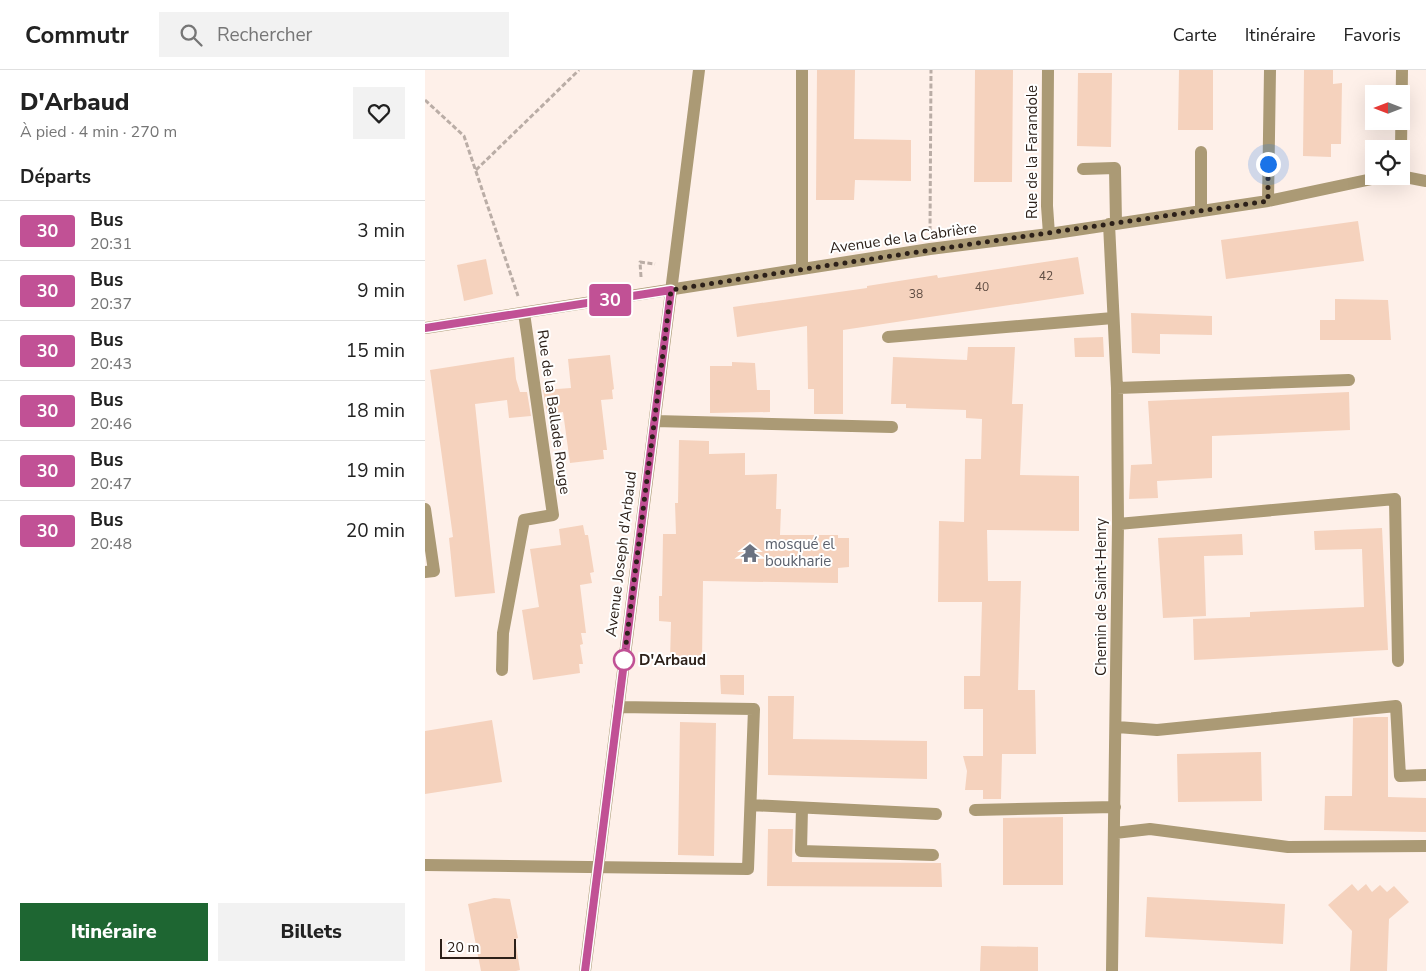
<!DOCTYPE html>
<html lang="fr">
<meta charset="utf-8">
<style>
body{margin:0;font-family:"Nunito Sans",sans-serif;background:#f2f2f2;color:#222;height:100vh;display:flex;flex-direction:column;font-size:19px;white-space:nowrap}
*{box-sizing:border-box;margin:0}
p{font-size:16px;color:#767676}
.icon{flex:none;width:28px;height:28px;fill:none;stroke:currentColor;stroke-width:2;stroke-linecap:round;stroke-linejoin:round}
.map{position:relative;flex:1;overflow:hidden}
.side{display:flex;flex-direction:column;background:#fff;width:425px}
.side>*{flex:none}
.badge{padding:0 10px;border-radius:4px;font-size:18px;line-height:32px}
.needle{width:32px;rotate:270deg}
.tools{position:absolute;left:940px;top:15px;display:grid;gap:10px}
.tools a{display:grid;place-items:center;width:45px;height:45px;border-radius:0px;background:#fff;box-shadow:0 5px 20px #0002;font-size:25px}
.scale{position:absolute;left:15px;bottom:12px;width:76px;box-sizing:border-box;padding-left:5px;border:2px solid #2c2019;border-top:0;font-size:14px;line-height:18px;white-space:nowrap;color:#2c2019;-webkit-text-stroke:4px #fff;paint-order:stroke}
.you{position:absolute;width:25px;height:25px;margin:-12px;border:4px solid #fff;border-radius:50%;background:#1a73e8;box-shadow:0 0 0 8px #1a73e833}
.map>.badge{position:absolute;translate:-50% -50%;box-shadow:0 0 0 2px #fff}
h2{padding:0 20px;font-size:19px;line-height:45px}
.round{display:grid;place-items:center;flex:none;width:52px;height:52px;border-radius:0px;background:#f2f2f2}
.head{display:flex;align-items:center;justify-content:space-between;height:85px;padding:0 20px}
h1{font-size:24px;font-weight:800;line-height:38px}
.button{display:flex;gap:10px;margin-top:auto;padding:10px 20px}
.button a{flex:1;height:58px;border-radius:0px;background:#1e6632;color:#fff;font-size:20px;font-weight:800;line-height:58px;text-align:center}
.button a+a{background:#f2f2f2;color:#222}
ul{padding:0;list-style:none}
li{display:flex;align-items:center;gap:15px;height:60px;padding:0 20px;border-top:1px solid #e0e0e0}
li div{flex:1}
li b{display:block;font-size:19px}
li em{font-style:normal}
li .badge{min-width:55px;font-weight:700;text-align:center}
header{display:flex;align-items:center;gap:30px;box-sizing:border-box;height:70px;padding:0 25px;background:#fff;border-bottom:1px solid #e0e0e0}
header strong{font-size:24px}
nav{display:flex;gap:28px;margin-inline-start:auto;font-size:18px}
.search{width:350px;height:45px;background:#f2f2f2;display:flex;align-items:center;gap:12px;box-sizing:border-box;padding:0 18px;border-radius:0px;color:#767676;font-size:19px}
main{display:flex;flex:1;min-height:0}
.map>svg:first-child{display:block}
.building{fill:#f5d2bd}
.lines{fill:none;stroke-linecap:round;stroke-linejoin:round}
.path{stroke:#baada6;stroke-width:3;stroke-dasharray:5 2.5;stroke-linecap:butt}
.minor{stroke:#ab9a75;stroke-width:12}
.line-casing{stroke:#fff;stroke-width:11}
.line{stroke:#c15195;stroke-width:8}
.walk{stroke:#2c2019;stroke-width:5;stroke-dasharray:0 9}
.stop-dot{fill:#fff;stroke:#c15195;stroke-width:2.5}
.labels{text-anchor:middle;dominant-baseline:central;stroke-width:4;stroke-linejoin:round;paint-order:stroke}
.number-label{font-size:12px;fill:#5e4c42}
.street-label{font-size:15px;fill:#2c2019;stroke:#fff}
.worship-label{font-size:15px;fill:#5b616d;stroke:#fff;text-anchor:start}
.stop-label{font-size:15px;font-weight:bold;fill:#2c2019;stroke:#fff;text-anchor:start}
</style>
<header>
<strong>Commutr</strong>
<div class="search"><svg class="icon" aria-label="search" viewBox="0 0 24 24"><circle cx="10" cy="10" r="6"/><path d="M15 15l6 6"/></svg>Rechercher</div>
<nav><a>Carte</a><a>Itinéraire</a><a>Favoris</a></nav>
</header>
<main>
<section class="side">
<div class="head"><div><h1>D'Arbaud</h1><p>À pied · 4 min · 270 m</p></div><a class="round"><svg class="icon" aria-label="heart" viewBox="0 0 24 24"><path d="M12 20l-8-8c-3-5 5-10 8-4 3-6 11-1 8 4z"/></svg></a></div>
<h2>Départs</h2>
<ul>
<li><span class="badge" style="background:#c15195;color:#fff">30</span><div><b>Bus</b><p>20:31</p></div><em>3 min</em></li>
<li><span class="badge" style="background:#c15195;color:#fff">30</span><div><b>Bus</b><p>20:37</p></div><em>9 min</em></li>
<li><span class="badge" style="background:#c15195;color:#fff">30</span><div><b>Bus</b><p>20:43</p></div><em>15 min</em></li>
<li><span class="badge" style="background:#c15195;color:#fff">30</span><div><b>Bus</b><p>20:46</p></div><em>18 min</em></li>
<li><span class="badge" style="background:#c15195;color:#fff">30</span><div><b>Bus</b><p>20:47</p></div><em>19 min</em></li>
<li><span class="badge" style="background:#c15195;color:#fff">30</span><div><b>Bus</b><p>20:48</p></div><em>20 min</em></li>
</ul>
<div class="button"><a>Itinéraire</a><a>Billets</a></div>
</section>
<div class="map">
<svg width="1001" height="901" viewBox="0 0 1001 901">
<rect width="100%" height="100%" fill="#fef0e9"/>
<path class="building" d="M 392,0 L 430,0 L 429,69 L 486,70 L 486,111 L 430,110 L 429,130 L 391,130 Z
M 550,0 L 588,0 L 587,112 L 549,112 Z
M 754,0 L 788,0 L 788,60 L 753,60 Z
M 879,0 L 908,0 L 908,14 L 917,13 L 916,74 L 906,74 L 906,87 L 878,86 Z
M 653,3 L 687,3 L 686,77 L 652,76 Z
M 933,151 L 939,191 L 801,209 L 796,170 Z
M 653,187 L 659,224 L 418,260 L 418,344 L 389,344 L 389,319 L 383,319 L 382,256 L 312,267 L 308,237 L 442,218 L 442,216 L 512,205 L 513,208 Z
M 61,189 L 68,224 L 39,231 L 32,195 Z
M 910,229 L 963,230 L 966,270 L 895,270 L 895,250 L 910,250 Z
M 706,243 L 787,246 L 787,265 L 735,264 L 735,284 L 707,283 Z
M 678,267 L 679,287 L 650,287 L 649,268 Z
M 543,277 L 590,277 L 587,334 L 598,334 L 595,405 L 654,406 L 654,461 L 562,460 L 563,511 L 596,511 L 593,620 L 610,620 L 611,684 L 577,684 L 576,729 L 558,729 L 558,720 L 540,720 L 542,701 L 538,686 L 558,686 L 558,639 L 539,639 L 539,606 L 555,606 L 557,532 L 513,532 L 514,451 L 539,452 L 540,389 L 556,389 L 557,349 L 541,348 L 541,340 L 481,338 L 481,334 L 466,334 L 468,287 L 542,290 Z
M 185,285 L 189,319 L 187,320 L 188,329 L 176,330 L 182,380 L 178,380 L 179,389 L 145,393 L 138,342 L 122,344 L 118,320 L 146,318 L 143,289 Z
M 89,287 L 91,309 L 95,322 L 102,322 L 106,346 L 84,348 L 82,330 L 50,334 L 70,523 L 30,527 L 24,468 L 28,467 L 5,300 Z
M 307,292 L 330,293 L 332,320 L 345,320 L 345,342 L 285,343 L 285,296 L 307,296 Z
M 924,322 L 925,360 L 787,366 L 787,408 L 732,411 L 733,428 L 704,429 L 706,395 L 727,394 L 723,331 Z
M 254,370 L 284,371 L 284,384 L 320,383 L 320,405 L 352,404 L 351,439 L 356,439 L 355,465 L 413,465 L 413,468 L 424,468 L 424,497 L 413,498 L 413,513 L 278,511 L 277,592 L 245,591 L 246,552 L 234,551 L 234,526 L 237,526 L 238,464 L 251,464 L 250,433 L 253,433 Z
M 158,455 L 160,465 L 163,465 L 169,502 L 165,503 L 167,513 L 155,515 L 161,563 L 156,563 L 158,574 L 155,575 L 158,594 L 154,594 L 155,603 L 108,610 L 97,540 L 114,537 L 105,479 L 136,475 L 134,459 Z
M 957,458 L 963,580 L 769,590 L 768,549 L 825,547 L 825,542 L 939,537 L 937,479 L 890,480 L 889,461 Z
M 817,464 L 818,485 L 779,486 L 781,546 L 738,548 L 733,468 Z
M 295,605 L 319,605 L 319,625 L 296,624 Z
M 343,626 L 369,626 L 368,669 L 502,671 L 502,709 L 343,705 Z
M 948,647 L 963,647 L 963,727 L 1001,728 L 1001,762 L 899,760 L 900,726 L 927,726 L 928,648 Z
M 67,650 L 77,712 L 0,724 L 0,661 Z
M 255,652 L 291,653 L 289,786 L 253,785 Z
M 836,682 L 837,731 L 753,732 L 752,684 Z
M 638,747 L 638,815 L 578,815 L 578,748 Z
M 343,759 L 368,759 L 367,792 L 516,793 L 517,817 L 342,816 Z
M 927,814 L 933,821 L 941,814 L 947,822 L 955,815 L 962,822 L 969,816 L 984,832 L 964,849 L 962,901 L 925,901 L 927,861 L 903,835 Z
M 722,827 L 860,834 L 858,874 L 720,867 Z
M 69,828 L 85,829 L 93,868 L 90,869 L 95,900 L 91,901 L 56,901 L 43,834 Z
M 556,876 L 613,877 L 613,901 L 555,901 Z"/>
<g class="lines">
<path class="path" d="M 0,30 L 39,66 L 93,226
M 51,100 L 154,0
M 505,161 L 506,0
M 216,207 L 215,192 L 230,194"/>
<path class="minor" d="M 623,0 L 622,136 L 624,164
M 976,79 L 977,0
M 776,82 L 776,141
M 658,99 L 690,98 L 691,153
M 975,106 L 1001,111
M 843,131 L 845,0
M 684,154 L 692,318 L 693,454 L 687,901
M 377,199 L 377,0
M 0,258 L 505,179 L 624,164 L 843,131 L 961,106
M 463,267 L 688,248
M 692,318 L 924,310
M 230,351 L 467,357
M 0,439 L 9,501 L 0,502
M 693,454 L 970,429 L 973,591
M 77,600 L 78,563 L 99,450 L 128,445 L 99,243
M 692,657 L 732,660 L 971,636 L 975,706 L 1001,705
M 326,735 L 511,744
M 377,738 L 376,781 L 508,785
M 550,740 L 690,737
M 690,763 L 725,759 L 863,777 L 1001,776
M 0,795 L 323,799 L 329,639 L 193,637
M 160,901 L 274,0"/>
</g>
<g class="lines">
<g class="line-casing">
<path id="line" d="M 0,258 L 246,220 L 160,901"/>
</g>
<use href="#line" class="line"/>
<path class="walk" d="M 199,590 L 246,220 C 445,188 644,160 843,131 L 843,94"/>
</g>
<defs>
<g id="temple-bare" transform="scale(1.5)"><path d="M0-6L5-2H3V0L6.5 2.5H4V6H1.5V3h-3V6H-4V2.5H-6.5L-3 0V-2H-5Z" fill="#6b7280" stroke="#fff" stroke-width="2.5" paint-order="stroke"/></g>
</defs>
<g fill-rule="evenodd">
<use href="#temple-bare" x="325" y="483"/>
</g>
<circle class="stop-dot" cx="199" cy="590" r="10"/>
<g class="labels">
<g class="number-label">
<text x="621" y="206">42</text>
<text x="557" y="217">40</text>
<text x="491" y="224">38</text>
</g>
<g class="street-label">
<text transform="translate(607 82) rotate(-90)">Rue de la Farandole</text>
<text transform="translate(478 168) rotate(-8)">Avenue de la Cabrière</text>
<text transform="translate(129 342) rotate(82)">Rue de la Ballade Rouge</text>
<text transform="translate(196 484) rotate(-83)">Avenue Joseph d'Arbaud</text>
<text transform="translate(676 527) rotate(-90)">Chemin de Saint-Henry</text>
</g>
<g class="worship-label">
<text x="340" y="474">mosqué el<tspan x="340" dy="17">boukharie</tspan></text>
</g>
<g class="stop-label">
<text x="214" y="590">D'Arbaud</text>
</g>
</g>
</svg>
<div class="tools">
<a><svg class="needle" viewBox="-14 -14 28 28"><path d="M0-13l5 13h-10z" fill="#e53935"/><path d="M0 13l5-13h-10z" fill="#767676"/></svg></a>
<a><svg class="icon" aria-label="locate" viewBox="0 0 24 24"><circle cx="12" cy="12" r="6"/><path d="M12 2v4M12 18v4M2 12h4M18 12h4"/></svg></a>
</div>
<div class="scale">20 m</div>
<div class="you" style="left:843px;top:94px"></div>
<b class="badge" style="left:185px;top:230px;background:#c15195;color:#fff">30</b>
</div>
</main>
